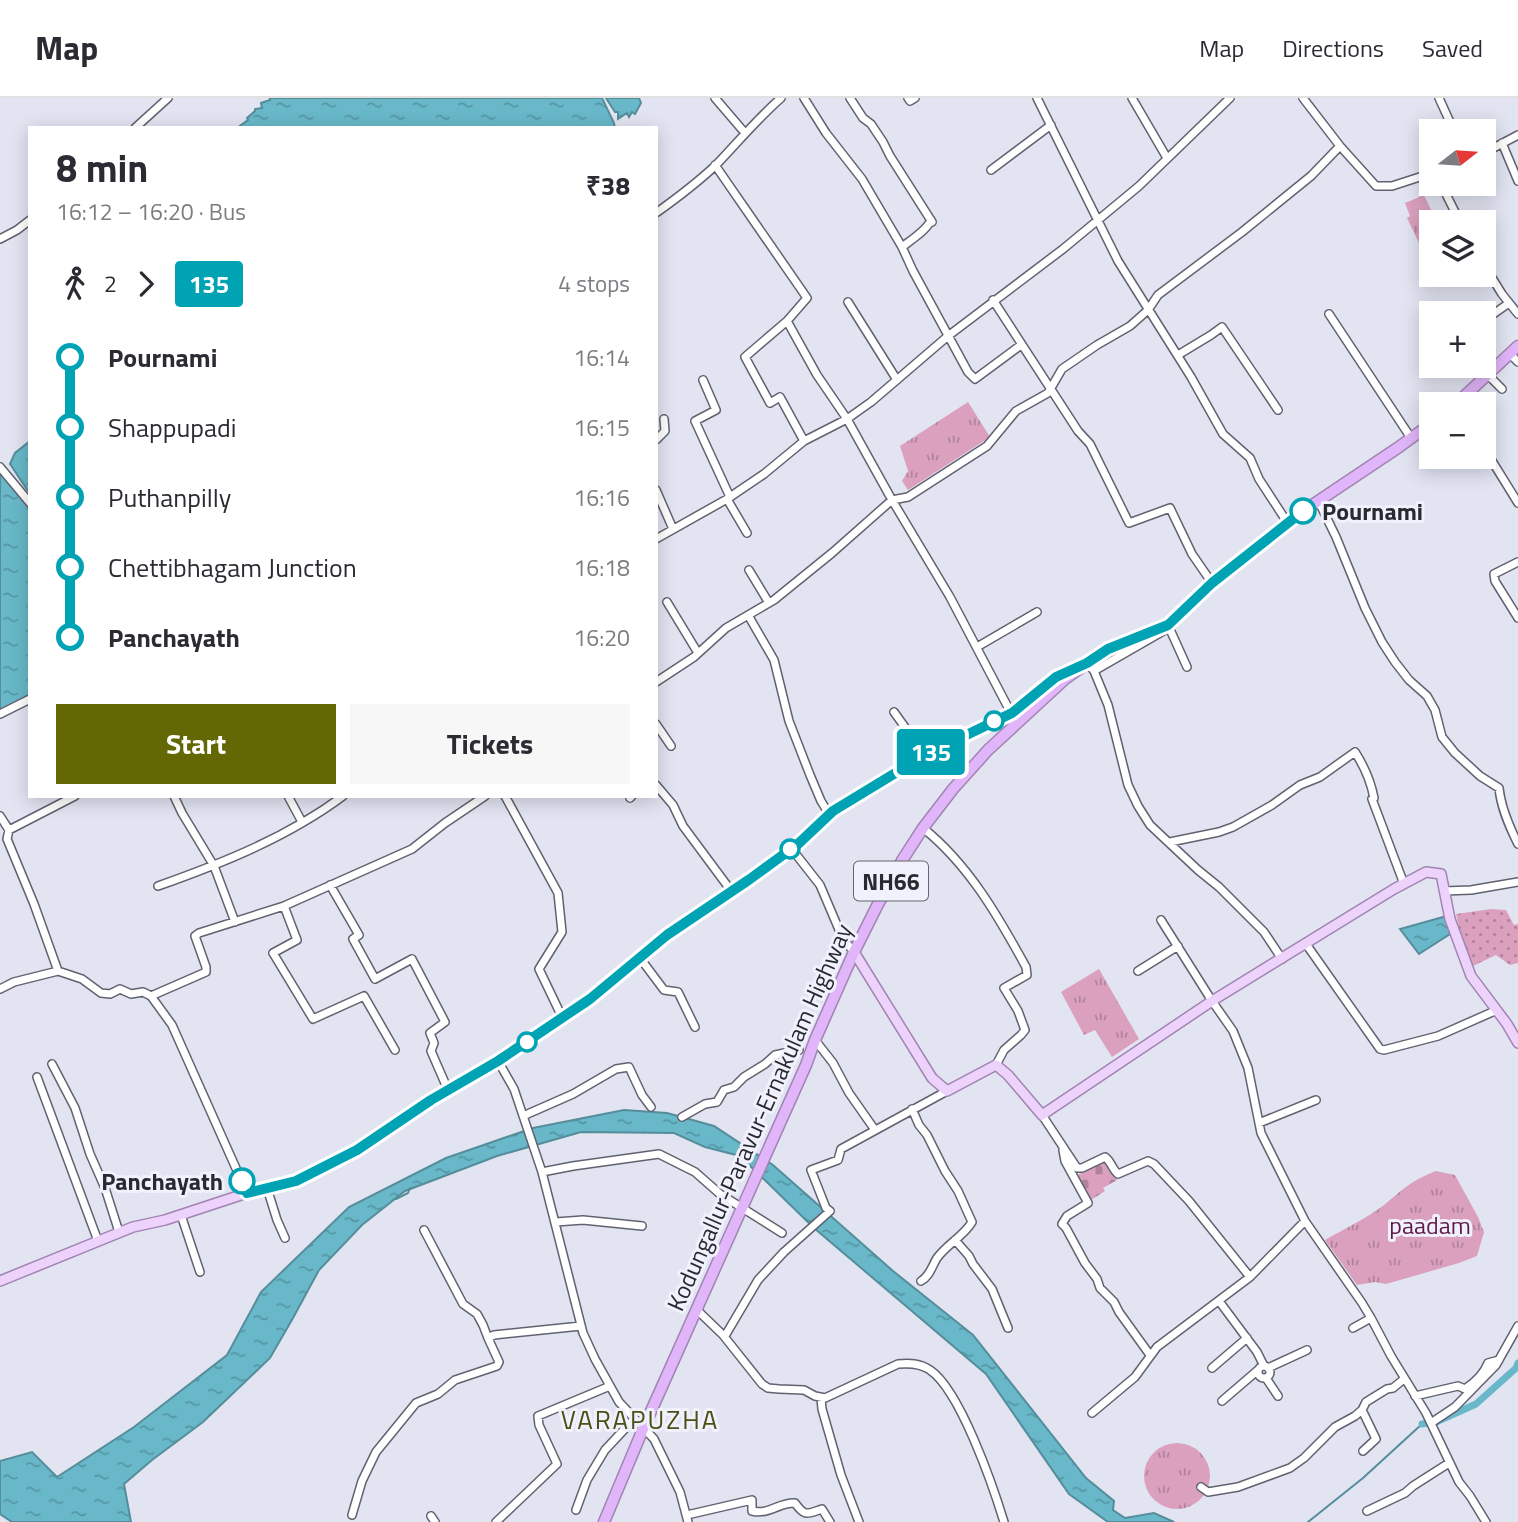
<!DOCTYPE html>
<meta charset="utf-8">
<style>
body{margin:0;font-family:"Titillium Web",sans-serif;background:#f7f7f7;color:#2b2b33;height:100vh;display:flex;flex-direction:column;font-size:26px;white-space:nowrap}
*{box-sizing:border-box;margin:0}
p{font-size:23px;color:#7c7c81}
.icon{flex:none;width:38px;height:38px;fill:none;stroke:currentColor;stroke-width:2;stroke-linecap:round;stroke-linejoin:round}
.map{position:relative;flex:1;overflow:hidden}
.details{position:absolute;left:28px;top:28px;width:630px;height:672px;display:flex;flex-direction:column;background:#fff;border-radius:0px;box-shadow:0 4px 18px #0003}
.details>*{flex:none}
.badge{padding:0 14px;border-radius:5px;font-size:24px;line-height:46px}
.needle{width:46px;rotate:73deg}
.fabs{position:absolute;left:1419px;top:21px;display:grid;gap:14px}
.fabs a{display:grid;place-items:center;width:77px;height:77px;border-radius:0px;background:#fff;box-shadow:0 4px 18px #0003;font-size:35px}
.map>.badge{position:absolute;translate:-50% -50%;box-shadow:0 0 0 4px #fff}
.legs{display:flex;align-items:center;gap:10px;height:77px;padding:0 28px;font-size:23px}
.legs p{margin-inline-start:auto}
.overview{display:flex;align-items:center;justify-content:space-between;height:119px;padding:0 28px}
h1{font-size:38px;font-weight:700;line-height:52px}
.cta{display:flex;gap:14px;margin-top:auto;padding:14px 28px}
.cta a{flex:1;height:80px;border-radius:0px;background:#636704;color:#fff;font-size:28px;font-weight:700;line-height:80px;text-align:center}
.cta a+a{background:#f7f7f7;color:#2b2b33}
ul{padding:0 28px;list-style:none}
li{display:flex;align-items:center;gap:24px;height:70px;font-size:26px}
li i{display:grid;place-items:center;width:10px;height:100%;margin:0 9px;background:currentColor}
li i::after{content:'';width:18px;height:18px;margin:-9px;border:5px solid;border-radius:50%;background:#fff}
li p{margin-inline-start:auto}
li:first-child i{background:linear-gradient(#0000 50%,currentColor 0)}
li:last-child i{background:linear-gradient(currentColor 50%,#0000 0)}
header{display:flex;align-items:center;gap:42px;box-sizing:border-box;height:98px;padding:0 35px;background:#fff;border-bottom:2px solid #e1e1e2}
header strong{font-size:33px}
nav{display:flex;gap:38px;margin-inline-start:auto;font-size:24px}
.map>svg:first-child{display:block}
.grass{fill:url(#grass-dots)}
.cemetery{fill:url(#cemetery-stones)}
.park{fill:url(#park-tufts)}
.water{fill:url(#water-ripples);stroke:#558d9b;stroke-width:2}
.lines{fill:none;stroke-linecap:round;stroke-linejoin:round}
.stream{stroke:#558d9b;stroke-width:2}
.canal{stroke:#68b8c9;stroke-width:7}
.minor-casing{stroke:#61626f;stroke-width:10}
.major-casing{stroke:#a184b2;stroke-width:12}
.highway-casing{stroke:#a184b2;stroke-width:13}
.minor{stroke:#fff;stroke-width:7}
.major{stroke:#edd3fb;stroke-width:9}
.highway{stroke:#e1b5f9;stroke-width:10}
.line-1-casing{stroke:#fff;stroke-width:16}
.line-1{stroke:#00a3b4;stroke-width:10}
.stop-1-dot{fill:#fff;stroke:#00a3b4;stroke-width:3.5}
.labels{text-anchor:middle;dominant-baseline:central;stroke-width:6;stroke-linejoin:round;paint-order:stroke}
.shield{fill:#f0f1fd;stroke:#65666d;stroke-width:2}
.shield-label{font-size:23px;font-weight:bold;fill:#292a2f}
.stop-label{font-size:24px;font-weight:bold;fill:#292a2f;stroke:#f0f1fd;text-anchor:start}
.street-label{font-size:24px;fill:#292a2f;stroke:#f0f1fd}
.park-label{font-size:24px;fill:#601b45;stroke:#f0f1fd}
.neighbourhood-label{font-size:26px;letter-spacing:2px;fill:#4d5014;stroke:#f0f1fd}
</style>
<header>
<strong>Map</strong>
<nav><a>Map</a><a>Directions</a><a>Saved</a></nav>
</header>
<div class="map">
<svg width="1518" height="1424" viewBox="0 0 1518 1424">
<defs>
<pattern id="grass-dots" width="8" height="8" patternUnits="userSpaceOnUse" patternTransform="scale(1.75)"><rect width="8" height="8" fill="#daa0be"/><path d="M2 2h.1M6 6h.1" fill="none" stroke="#b1839b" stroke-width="1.8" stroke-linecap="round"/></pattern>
<pattern id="cemetery-stones" width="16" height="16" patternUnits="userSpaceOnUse" patternTransform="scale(1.75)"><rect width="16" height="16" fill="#daa0be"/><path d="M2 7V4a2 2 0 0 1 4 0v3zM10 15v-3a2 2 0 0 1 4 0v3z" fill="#b1839b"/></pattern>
<pattern id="park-tufts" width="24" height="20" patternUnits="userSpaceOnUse" patternTransform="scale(1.75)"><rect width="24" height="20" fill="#daa0be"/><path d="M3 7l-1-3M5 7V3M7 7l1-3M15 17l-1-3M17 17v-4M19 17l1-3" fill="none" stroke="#b1839b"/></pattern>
<pattern id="water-ripples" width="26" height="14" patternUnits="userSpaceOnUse" patternTransform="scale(1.75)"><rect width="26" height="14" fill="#68b8c9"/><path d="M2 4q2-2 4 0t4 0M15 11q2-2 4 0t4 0" fill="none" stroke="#5696a4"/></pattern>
</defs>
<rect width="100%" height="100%" fill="#e2e4f2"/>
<path class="grass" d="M 1491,811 L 1506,812 L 1514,827 L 1518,826 L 1518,865 L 1510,867 L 1496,857 L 1473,868 L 1460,834 L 1456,816 Z"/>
<path class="cemetery" d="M 1105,1062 L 1117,1082 L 1103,1090 L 1105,1093 L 1091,1102 L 1076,1078 Z"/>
<path class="park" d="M 1424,97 L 1434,118 L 1431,122 L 1431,138 L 1419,145 L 1407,120 L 1410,118 L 1405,105 Z
M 968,304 L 990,339 L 908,392 L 902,383 L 908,373 L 900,348 Z
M 1099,871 L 1139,941 L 1112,959 L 1095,932 L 1084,937 L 1061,894 Z
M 1436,1073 L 1455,1077 L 1478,1119 L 1484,1134 L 1477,1158 L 1459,1165 L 1386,1186 L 1375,1184 L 1357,1187 L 1325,1142 C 1344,1131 1367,1120 1384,1107 C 1404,1091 1410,1083 1436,1073 Z
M1144 1378a33 33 0 1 1 66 0a33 33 0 1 1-66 0Z"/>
<path class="water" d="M 270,0 L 602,0 L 614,25 L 615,30 L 237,30 L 248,22 L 247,20 L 255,13 L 255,11 L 262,10 L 261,5 L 270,2 Z
M 606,0 L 639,0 L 641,5 L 635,16 L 632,14 L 629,19 L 627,15 L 618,21 L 618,14 L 615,14 Z
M 30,343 L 30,396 L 10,366 L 15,355 Z
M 0,375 L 30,411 L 30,598 L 0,613 Z
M 1443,819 L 1446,819 L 1450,836 L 1419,856 L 1400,831 Z
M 624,1012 L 667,1015 L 714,1028 L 773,1067 L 893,1173 L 973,1237 L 1086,1380 L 1114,1403 L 1113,1412 L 1125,1420 L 1154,1415 L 1174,1424 L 1108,1424 L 1069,1396 L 986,1276 L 814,1130 L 740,1058 L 705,1049 L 674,1035 L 581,1034 L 497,1058 L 405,1093 L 362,1127 L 319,1172 L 293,1220 L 270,1260 L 203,1324 L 152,1362 L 124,1386 L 131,1424 L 12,1424 L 0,1416 L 0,1363 L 32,1354 L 57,1379 L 134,1329 L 227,1257 L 261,1194 L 349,1109 L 446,1060 L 533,1030 Z"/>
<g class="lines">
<path class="stream" d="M 396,1101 L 408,1095 L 410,1090
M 1308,1424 L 1363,1380 L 1422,1326"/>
<path class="canal" d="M 1422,1326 L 1436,1324 L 1476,1306 L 1516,1270 L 1518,1265"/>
<g class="minor-casing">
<path id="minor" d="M 715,0 L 745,35
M 804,0 L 826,35 L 862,81 L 902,149 L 913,173 L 968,274 L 975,281 L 1021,247
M 850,0 L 863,20 L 871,26 L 883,44 L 890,58 L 932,124
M 908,0 L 910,3 L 915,0
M 1037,0 L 1118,163 L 1191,279 L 1223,336 L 1250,360 L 1259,381 L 1287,424
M 1132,0 L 1167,60
M 1303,0 L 1340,48 L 1376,88 L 1392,88 L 1432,75
M 1439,0 L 1454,33
M 135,30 L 168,0
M 1502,45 L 1518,83
M 1484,55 L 1518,37
M 715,67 L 807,200 L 787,223 L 817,277 L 847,321 L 892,402 L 908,399 L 987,348 L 1016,313 L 1048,295 L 1062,271 L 1097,247 L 1130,228 L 1148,212 L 1158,197 L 1242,134 L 1311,78 L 1340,48
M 991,72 L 1051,27
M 1441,86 L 1460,124
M 656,115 C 677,100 697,85 716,67 C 738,44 758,20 781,0
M 0,141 L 17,132 L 30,122
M 902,149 C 911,142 927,132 931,122
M 1484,167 L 1502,196 L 1518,216
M 993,202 L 1078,333 L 1090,346 L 1129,425 L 1170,410 L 1192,456 L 1212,485
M 848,204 L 897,282
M 1329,216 L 1411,340
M 1487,218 L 1492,217 L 1509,205
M 787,223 L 745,259 L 770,305 L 780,299 L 804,343
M 1510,256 L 1518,264
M 1178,257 L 1211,237 L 1222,229 L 1278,312
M 1488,277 L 1502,291
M 703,282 L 716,312 L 695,323 L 730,399
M 656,342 L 665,333 L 664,321
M 1484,350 L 1518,405
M 0,369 L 30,405
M 656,392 L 673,431
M 727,401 L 747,435
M 1318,402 L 1336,439 L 1365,510 L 1382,544 L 1395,564 L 1409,582 L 1427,598 L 1435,612 L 1442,639 L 1455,655 L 1480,678 L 1499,690 C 1501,710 1509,728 1518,746
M 656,441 L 727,401 L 764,376 L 804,343 L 847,321 L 871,304 L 948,238 L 1063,151 L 1139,88 L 1230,0
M 1518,464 L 1494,476 L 1495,483 L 1518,520
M 749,472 L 769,505
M 667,504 L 698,555
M 748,517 L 774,562 L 789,623 L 810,677 L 821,703 L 829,716
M 977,549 L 1037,514
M 1087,565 L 1094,573 L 1108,607 L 1128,687 L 1138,708 L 1150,727 L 1198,772 L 1219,789 L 1264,834 L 1282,861
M 1094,573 L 1167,531 L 1168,527 L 1187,569
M 656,584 L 694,559 L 726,530 L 774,502 L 832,455 L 892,402 L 950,499 L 1011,615
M 894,614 L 925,657
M 0,616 L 30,601
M 656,626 L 671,648
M 656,687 L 673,707 L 683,728 L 732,794
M 174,698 L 182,715 L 214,768 L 235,824
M 288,698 L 302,724
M 505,698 L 558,795 L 562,834 L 539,871 L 562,919
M 630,700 L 632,698
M 0,718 L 9,732 L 75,698
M 923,730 C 969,767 998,818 1026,869 L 1027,877 L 1004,890 L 1018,913 L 1025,932 L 1021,937 L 1004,952 L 996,967
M 9,732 L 7,741 L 34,806 L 58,873
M 1170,744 L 1219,734 L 1233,729 L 1272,707 L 1300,687 L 1320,679 L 1355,654 C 1364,668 1371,684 1374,700 L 1372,701 L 1404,786
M 791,750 L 820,787 L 843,841 L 854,854
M 330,787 L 359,837 L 353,841 L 375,881 L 412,861 L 445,924 L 430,935 L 434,945 L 431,953 L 448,992
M 158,788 C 223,765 288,739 343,698
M 1444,793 L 1471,792 L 1518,784
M 284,808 L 297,842 L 273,855 L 313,921 L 364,898 L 395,952
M 1161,822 L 1212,903 L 1233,933 L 1248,970 L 1261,1035 L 1305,1123 L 1362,1205 L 1371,1220 L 1353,1230
M 1306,846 L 1380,951 L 1384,952 L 1438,938 L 1497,912
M 640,860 L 664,892 L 678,894 L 695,929
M 1138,873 L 1178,848
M 0,891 L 14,884 L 58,873 L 82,881 L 101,895 L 110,896 L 120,891 L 131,896 L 143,894 L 151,898 L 172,927 L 247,1095
M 151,898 L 206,874 L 206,869 L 195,838 L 199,835 L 284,808 L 412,751 L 445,725 L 485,698
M 815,942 L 833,965 L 849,995 L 875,1032
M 498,963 L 514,991 L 542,1074 L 583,1235 L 595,1261 L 619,1304 L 654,1341 L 680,1394 L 688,1424
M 52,966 L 75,1010 L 90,1056 L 105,1090 L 119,1134
M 37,979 L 98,1143
M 912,1011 L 919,1027 L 927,1037 L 945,1073 L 958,1093 L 972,1124 C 964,1138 947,1146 937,1160 C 932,1168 930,1178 921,1183
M 1042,1017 L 1077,1070 L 1082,1070 L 1105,1059 C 1111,1063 1112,1071 1118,1076 L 1148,1063 L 1154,1066 L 1189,1103 L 1250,1179
M 523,1018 L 573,996 L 616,971 L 629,969 L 642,997 L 651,1009
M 682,1019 L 705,1006 L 717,1004 L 724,992 L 734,989 L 744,979 L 765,966 L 775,957 L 799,952
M 1259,1025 L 1316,1002
M 1063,1052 L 1065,1063 L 1088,1105 L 1067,1118 L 1062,1126 L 1066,1130 L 1085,1165 L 1097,1181 L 1100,1190 L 1114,1204 L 1119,1214 L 1150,1257
M 542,1074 L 573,1068 L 659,1056 L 695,1074 L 720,1096 L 782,1135
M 267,1090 L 277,1122 L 285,1140
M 181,1117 L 200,1174
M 556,1124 L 583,1122 L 642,1128
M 424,1132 L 463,1206 L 477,1216 L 483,1227 L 488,1240
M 955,1142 L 969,1158 L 973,1166 L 992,1191 L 1008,1230
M 1219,1203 L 1257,1254 L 1264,1268
M 697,1212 L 723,1237 L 762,1286 L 768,1290 L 779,1291 L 804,1292 L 815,1298 L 825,1300 L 898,1266 C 909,1265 920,1265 930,1272 C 960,1292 993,1388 1004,1424
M 1371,1220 L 1391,1258 L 1426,1315 L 1459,1384 L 1470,1398 L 1486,1424
M 725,1238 L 758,1182 L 784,1154 L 830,1113 L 826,1110 L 811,1072 L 838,1062 L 841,1051 L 947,993
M1258 1274a6 6 0 1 1 12 0a6 6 0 1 1-12 0Z
M 1212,1270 L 1247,1240
M 1268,1270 L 1307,1252
M 1266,1280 L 1278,1298
M 1415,1298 L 1458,1288 L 1465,1291 C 1474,1285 1484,1276 1488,1265 L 1499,1262
M 821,1300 L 822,1311 L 841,1377 L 859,1424
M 1222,1303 L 1258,1272
M 1362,1312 L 1376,1341 L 1363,1353
M 1092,1315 L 1135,1279 L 1157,1249 L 1250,1179 L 1305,1123
M 1431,1325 L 1455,1309 L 1496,1267 L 1518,1228
M 1201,1389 L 1208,1394 L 1238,1389 L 1290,1370 L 1304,1360 L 1335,1329 L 1355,1318 L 1362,1312 L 1366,1304 L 1387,1291 L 1393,1290 L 1404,1281
M 576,1412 L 587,1382 L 605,1352 L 634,1321
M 1367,1413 L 1405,1395 L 1413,1388 L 1449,1365
M 352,1417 L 362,1383 L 376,1354 L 416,1305 L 438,1296 L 455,1282 L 497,1268 L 499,1264 L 488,1240 L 494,1237 L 581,1228
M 687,1417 L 752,1402 L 752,1413 C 770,1417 779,1404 795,1405 C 805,1419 807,1416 822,1411 L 830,1424
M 431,1418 L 435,1424
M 496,1424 L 557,1366 L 539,1327 L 538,1318 L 610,1288"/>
</g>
<g class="major-casing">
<path id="major" d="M 854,854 L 932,980 L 947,993 L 996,967 L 1008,977 L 1042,1017 L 1212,903 L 1394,791 L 1426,774 L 1441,776 L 1450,821 L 1471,878 L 1507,926 L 1518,945
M 0,1183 L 133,1129 L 165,1122 L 247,1095 L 296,1083 L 357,1052 L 431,1002 L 498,963 L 590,901 L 667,837 L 750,781 L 798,746 L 833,713 L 925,657 L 1011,615 L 1056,579 L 1074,571"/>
</g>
<g class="highway-casing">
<path id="highway" d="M 1456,306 L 1518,248
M 604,1424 L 643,1331 L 806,967 L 815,942 L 854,854 L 877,808 L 903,761 L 923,730 L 953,691 L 988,652 L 1065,581 L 1108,551 L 1168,527 L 1212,485 L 1287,424 L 1399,349 L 1432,325"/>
</g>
<use href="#minor" class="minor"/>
<use href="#major" class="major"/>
<use href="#highway" class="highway"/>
</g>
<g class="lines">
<g class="line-1-casing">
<path id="line-1" d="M 242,1083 L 247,1095 L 296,1083 L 357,1052 L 431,1002 L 498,963 L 590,901 L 667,837 L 750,781 L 798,746 L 833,713 L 925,657 L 1012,615 L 1056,579 L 1087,565 L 1108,551 L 1168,527 L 1212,485 L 1303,413"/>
</g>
<use href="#line-1" class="line-1"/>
</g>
<g class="stop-1-dot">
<circle cx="1303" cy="413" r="12"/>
<circle cx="994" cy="623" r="9"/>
<circle cx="790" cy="751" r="9"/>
<circle cx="527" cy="944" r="9"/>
<circle cx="242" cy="1083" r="12"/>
</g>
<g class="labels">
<rect class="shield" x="854" y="763.5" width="74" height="39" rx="5"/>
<g class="shield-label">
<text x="891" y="783">NH66</text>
</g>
<g class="stop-label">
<text x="1322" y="413">Pournami</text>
<text x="223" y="1083" text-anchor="end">Panchayath</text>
</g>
<g class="street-label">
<text transform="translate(759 1019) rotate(-66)">Kodungallur-Paravur-Ernakulam Highway</text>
</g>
<g class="park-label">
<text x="1430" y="1127">paadam</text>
</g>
<g class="neighbourhood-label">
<text x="640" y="1321">VARAPUZHA</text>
</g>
</g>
</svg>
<div class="fabs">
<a><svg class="needle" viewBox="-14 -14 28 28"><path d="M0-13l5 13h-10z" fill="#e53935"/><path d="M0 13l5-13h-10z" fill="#7c7c81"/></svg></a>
<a><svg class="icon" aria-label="layers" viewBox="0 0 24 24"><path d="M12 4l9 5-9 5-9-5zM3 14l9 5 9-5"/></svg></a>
<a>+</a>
<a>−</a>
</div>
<b class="badge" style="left:931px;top:654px;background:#00a3b4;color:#fff">135</b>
<section class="details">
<div class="overview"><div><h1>8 min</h1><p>16:12 – 16:20 · Bus</p></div><b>₹38</b></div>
<div class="legs"><svg class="icon" aria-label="walk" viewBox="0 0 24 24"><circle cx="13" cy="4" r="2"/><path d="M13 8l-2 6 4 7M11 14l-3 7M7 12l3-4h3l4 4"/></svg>2<svg class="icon" aria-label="forward" viewBox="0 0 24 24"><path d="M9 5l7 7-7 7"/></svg><b class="badge" style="background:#00a3b4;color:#fff">135</b><p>4 stops</p></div>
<ul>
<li><i style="color:#00a3b4"></i><b>Pournami</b><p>16:14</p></li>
<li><i style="color:#00a3b4"></i><span>Shappupadi</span><p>16:15</p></li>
<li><i style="color:#00a3b4"></i><span>Puthanpilly</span><p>16:16</p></li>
<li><i style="color:#00a3b4"></i><span>Chettibhagam Junction</span><p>16:18</p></li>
<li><i style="color:#00a3b4"></i><b>Panchayath</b><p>16:20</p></li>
</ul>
<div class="cta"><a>Start</a><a>Tickets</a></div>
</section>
</div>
